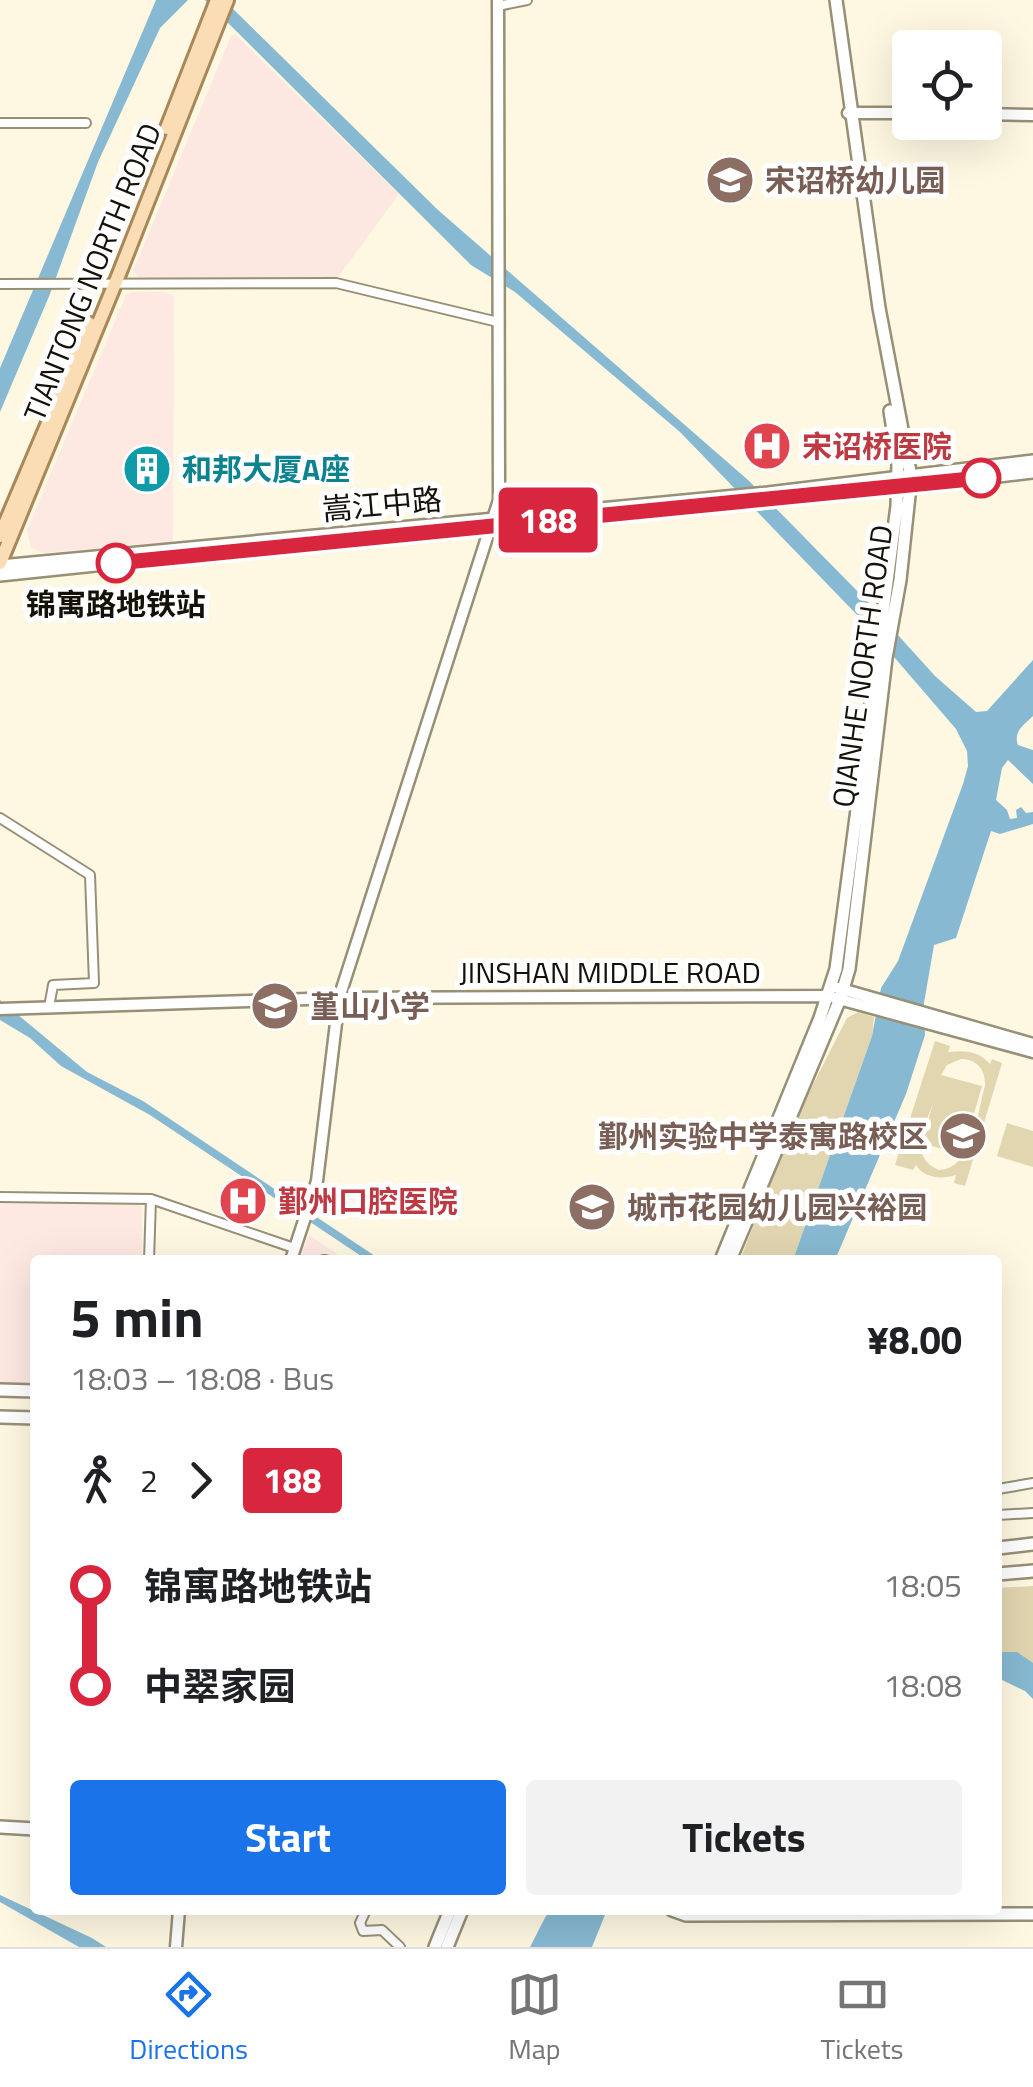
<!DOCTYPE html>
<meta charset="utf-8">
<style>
body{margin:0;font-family:"Titillium Web","Noto Sans SC",sans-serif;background:#f2f2f2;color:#202124;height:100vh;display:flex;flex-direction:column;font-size:38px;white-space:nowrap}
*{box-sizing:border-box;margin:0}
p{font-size:32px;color:#757577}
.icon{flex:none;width:55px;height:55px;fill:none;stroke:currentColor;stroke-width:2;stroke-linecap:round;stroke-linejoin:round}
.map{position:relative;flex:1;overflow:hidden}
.sheet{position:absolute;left:30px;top:1255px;width:972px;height:660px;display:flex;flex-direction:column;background:#fff;border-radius:10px;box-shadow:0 10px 40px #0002}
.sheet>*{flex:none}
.badge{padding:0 20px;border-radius:8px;font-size:35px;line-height:65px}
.tools{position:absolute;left:892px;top:30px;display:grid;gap:20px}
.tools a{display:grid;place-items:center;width:110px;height:110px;border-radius:10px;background:#fff;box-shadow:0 10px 40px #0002;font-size:50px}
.map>.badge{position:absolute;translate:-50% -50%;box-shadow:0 0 0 5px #fff}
.legs{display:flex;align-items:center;gap:15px;height:110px;padding:0 40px;font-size:32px}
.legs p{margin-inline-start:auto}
.head{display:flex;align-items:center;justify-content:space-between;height:170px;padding:0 40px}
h1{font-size:55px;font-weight:700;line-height:75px}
.cta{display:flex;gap:20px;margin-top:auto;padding:20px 40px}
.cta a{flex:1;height:115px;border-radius:10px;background:#1a73e8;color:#fff;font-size:40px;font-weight:700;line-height:115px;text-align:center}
.cta a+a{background:#f2f2f2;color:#202124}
ul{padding:0 40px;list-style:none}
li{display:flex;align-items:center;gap:35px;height:100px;font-size:38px}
li i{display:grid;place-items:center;width:15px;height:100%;margin:0 12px;background:currentColor}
li i::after{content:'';width:25px;height:25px;margin:-12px;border:8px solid;border-radius:50%;background:#fff}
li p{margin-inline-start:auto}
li:first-child i{background:linear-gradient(#0000 50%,currentColor 0)}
li:last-child i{background:linear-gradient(currentColor 50%,#0000 0)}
.menu{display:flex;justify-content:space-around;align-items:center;height:140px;border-top:2px solid #e0e0e0;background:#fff;font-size:28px;color:#757577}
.menu a{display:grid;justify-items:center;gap:5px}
.menu .active{color:#1a73e8}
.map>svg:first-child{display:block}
.commercial{fill:#fde8e2}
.industrial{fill:#fce8e1}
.green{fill:#e2d6b1;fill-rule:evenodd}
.water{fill:#87b9d2}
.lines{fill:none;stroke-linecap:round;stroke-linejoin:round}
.minor-casing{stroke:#979077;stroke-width:12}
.tertiary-casing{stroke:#979077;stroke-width:15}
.secondary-casing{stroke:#979077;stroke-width:16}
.primary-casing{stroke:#a88758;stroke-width:18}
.minor{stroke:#fff;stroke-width:8}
.tertiary{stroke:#fff;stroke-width:10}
.secondary{stroke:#fff;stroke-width:11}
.primary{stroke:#fbddb5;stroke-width:12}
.line-1-casing{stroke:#fff;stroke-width:22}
.line-1{stroke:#d7263d;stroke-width:15}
.stop-1-dot{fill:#fff;stroke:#d7263d;stroke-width:5}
.labels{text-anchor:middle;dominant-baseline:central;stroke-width:10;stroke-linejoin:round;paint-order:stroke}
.education-label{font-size:30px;font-weight:bold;fill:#785e54;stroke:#fff;text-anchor:start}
.street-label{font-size:30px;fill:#141108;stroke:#fff}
.health-label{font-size:30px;font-weight:bold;fill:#be3a42;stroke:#fff;text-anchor:start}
.culture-label{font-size:30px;font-weight:bold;fill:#0d838f;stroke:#fff;text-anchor:start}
.stop-label{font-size:30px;font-weight:bold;fill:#141108;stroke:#fff}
</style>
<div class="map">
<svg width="1033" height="1947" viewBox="0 0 1033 1947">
<rect width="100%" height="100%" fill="#fef7e1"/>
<path class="commercial" d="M 132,292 L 163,292 L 174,296 L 173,542 L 43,553 L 31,548 L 27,530 L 126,295 Z
M 0,1202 L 138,1204 L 142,1208 L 142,1260 L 35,1260 L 35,1383 L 0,1383 Z
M 309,1235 L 346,1260 L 300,1260 Z"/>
<path class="industrial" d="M 235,34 L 399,194 L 338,277 L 156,279 L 139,277 L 133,271 L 231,36 Z"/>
<path class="green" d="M 858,1012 L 874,1017 L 872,1036 L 793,1260 L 740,1260 L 793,1124 L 847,1018 Z
M 935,1041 L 950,1046 L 948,1052 C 965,1050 979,1051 990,1064 L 992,1059 L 1002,1063 L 965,1186 L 954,1183 L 956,1175 C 941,1180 924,1178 916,1165 L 913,1170 L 895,1165 ZM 961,1059 C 977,1059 986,1070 985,1086 C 977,1113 973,1169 939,1170 C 908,1158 925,1126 933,1103 L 922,1143 L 962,1155 L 982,1086 L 941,1075 L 947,1065 Z
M 1007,1123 L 1033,1131 L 1033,1167 L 997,1156 Z
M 1033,1586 L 1033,1667 L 998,1660 L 998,1588 Z"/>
<path class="water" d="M 156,0 L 188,0 L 160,28 L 98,162 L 50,294 L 0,412 L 0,368 Z
M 205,0 L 224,0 L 438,210 L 748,480 L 868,602 L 935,676 L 976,712 L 987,711 L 1033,660 L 1033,716 C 1024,725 1013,731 1018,745 L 1033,750 L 1033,784 L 1008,760 L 1002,768 L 996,800 L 1007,810 L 1010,819 L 1017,818 L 1016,810 L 1021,807 L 1026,813 L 1033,812 L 1033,824 L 1000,834 L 991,831 L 956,938 L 934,945 L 924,1003 L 925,1035 L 906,1094 L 835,1260 L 793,1260 L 872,1036 L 881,988 L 898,961 L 963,784 L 968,766 L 967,751 L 956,729 L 863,621 L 680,432 L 515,292 L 471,265 Z
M 0,1000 L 87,1072 L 143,1101 L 381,1260 L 367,1260 L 150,1115 L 61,1066 L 30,1038 L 0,1020 Z
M 998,1652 L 1017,1652 L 1033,1663 L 1033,1699 L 1025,1691 L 998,1678 Z
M 0,1895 L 92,1938 L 106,1947 L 79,1947 L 0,1902 Z
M 549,1910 L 607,1910 L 592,1947 L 530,1947 Z"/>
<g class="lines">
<g class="minor-casing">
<path id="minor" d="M 498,6 L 527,0
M 0,123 L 86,123
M 0,284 L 336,283 L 498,322
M 0,818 L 90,875 L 94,983 L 53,985 L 49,1007
M 0,1197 L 151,1199 L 294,1248
M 149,1260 L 151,1199
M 323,1260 L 326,1260
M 998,1489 L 1033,1483
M 998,1515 L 1033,1513
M 366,1910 L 360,1923 L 363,1931 L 382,1930 L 400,1947"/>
</g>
<g class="tertiary-casing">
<path id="tertiary" d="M 848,113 L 910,113
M 985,114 L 1033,115
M 831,986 L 1033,1044
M 0,1009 L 339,998 L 828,996 L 1033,1052
M 291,1260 L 317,1181 L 339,998 L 499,500 L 498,0
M 176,1947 L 179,1910"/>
</g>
<g class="secondary-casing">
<path id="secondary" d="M 639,512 L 897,488 L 1033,472
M 0,566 L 768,493 L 1033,461
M 0,575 L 143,560
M 721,1260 L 820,1018 L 836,969 L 897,506 L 898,462 L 890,411
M 730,1260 L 840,999 L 849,969 L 886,658 L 900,580 L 911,477 L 879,308 L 836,0
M 0,1390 L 35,1391
M 0,1417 L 35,1418
M 998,1548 L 1033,1544
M 998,1574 L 1033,1571
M 0,1827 L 35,1829
M 672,1910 L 686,1915 L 1033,1914
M 435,1947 L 450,1910
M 447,1947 L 462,1910"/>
</g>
<g class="primary-casing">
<path id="primary" d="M 167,128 L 217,0
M 0,536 L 90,324
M 0,563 L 119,274 L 227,0"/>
</g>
<use href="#minor" class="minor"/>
<use href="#tertiary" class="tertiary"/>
<use href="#secondary" class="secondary"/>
<use href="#primary" class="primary"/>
</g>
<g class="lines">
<g class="line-1-casing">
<path id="line-1" d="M 116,563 L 981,478"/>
</g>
<use href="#line-1" class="line-1"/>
</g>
<defs>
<g id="school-disc" transform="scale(2.5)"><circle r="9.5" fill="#8d6e63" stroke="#fff"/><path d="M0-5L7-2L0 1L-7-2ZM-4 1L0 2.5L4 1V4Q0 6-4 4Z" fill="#fff"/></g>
<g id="hospital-disc" transform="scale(2.5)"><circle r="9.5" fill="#e0444e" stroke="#fff"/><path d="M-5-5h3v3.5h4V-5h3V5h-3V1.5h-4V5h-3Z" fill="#fff"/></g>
<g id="building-disc" transform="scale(2.5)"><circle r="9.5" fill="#0f9aa8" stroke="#fff"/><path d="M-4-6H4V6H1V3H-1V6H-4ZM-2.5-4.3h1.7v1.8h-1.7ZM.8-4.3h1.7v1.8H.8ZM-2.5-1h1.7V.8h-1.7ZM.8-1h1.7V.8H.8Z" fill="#fff"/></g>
</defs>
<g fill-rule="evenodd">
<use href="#school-disc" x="730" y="180"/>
<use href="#hospital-disc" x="767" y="446"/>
<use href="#building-disc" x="147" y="469"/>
<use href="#school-disc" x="275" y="1006"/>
<use href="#school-disc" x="963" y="1136"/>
<use href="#hospital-disc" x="243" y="1201"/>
<use href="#school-disc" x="592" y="1207"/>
</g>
<g class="stop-1-dot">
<circle cx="981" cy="478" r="18"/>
<circle cx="116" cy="563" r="18"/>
</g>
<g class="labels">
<g class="education-label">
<text x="765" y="180">宋诏桥幼儿园</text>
<text x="310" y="1006">堇山小学</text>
<text x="928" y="1136" text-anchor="end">鄞州实验中学泰寓路校区</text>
<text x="627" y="1207">城市花园幼儿园兴裕园</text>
</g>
<g class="street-label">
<text transform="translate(92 272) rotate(-68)">TIANTONG NORTH ROAD</text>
<text transform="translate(382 504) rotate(-5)">嵩江中路</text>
<text transform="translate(862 666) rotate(-82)">QIANHE NORTH ROAD</text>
<text x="610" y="972">JINSHAN MIDDLE ROAD</text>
</g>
<g class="health-label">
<text x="802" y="446">宋诏桥医院</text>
<text x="278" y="1201">鄞州口腔医院</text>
</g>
<g class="culture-label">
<text x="182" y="469">和邦大厦A座</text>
</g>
<g class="stop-label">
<text x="116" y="604">锦寓路地铁站</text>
</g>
</g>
</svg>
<div class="tools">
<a><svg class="icon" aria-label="locate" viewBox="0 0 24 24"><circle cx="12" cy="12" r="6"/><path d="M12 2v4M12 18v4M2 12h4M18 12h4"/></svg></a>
</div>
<b class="badge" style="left:548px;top:520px;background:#d7263d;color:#fff">188</b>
<section class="sheet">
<div class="head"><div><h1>5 min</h1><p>18:03 – 18:08 · Bus</p></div><b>¥8.00</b></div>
<div class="legs"><svg class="icon" aria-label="walk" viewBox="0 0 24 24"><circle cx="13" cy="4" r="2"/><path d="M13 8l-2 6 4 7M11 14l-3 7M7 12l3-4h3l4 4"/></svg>2<svg class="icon" aria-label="forward" viewBox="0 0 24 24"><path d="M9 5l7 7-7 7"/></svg><b class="badge" style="background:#d7263d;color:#fff">188</b></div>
<ul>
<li><i style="color:#d7263d"></i><b>锦寓路地铁站</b><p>18:05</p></li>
<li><i style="color:#d7263d"></i><b>中翠家园</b><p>18:08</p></li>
</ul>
<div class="cta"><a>Start</a><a>Tickets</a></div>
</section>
</div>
<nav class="menu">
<a class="active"><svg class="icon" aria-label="directions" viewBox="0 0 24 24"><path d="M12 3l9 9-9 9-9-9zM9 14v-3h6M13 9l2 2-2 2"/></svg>Directions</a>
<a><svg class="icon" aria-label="map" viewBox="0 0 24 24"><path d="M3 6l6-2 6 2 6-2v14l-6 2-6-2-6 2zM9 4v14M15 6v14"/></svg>Map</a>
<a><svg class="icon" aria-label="tickets" viewBox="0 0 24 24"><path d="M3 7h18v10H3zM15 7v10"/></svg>Tickets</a>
</nav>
